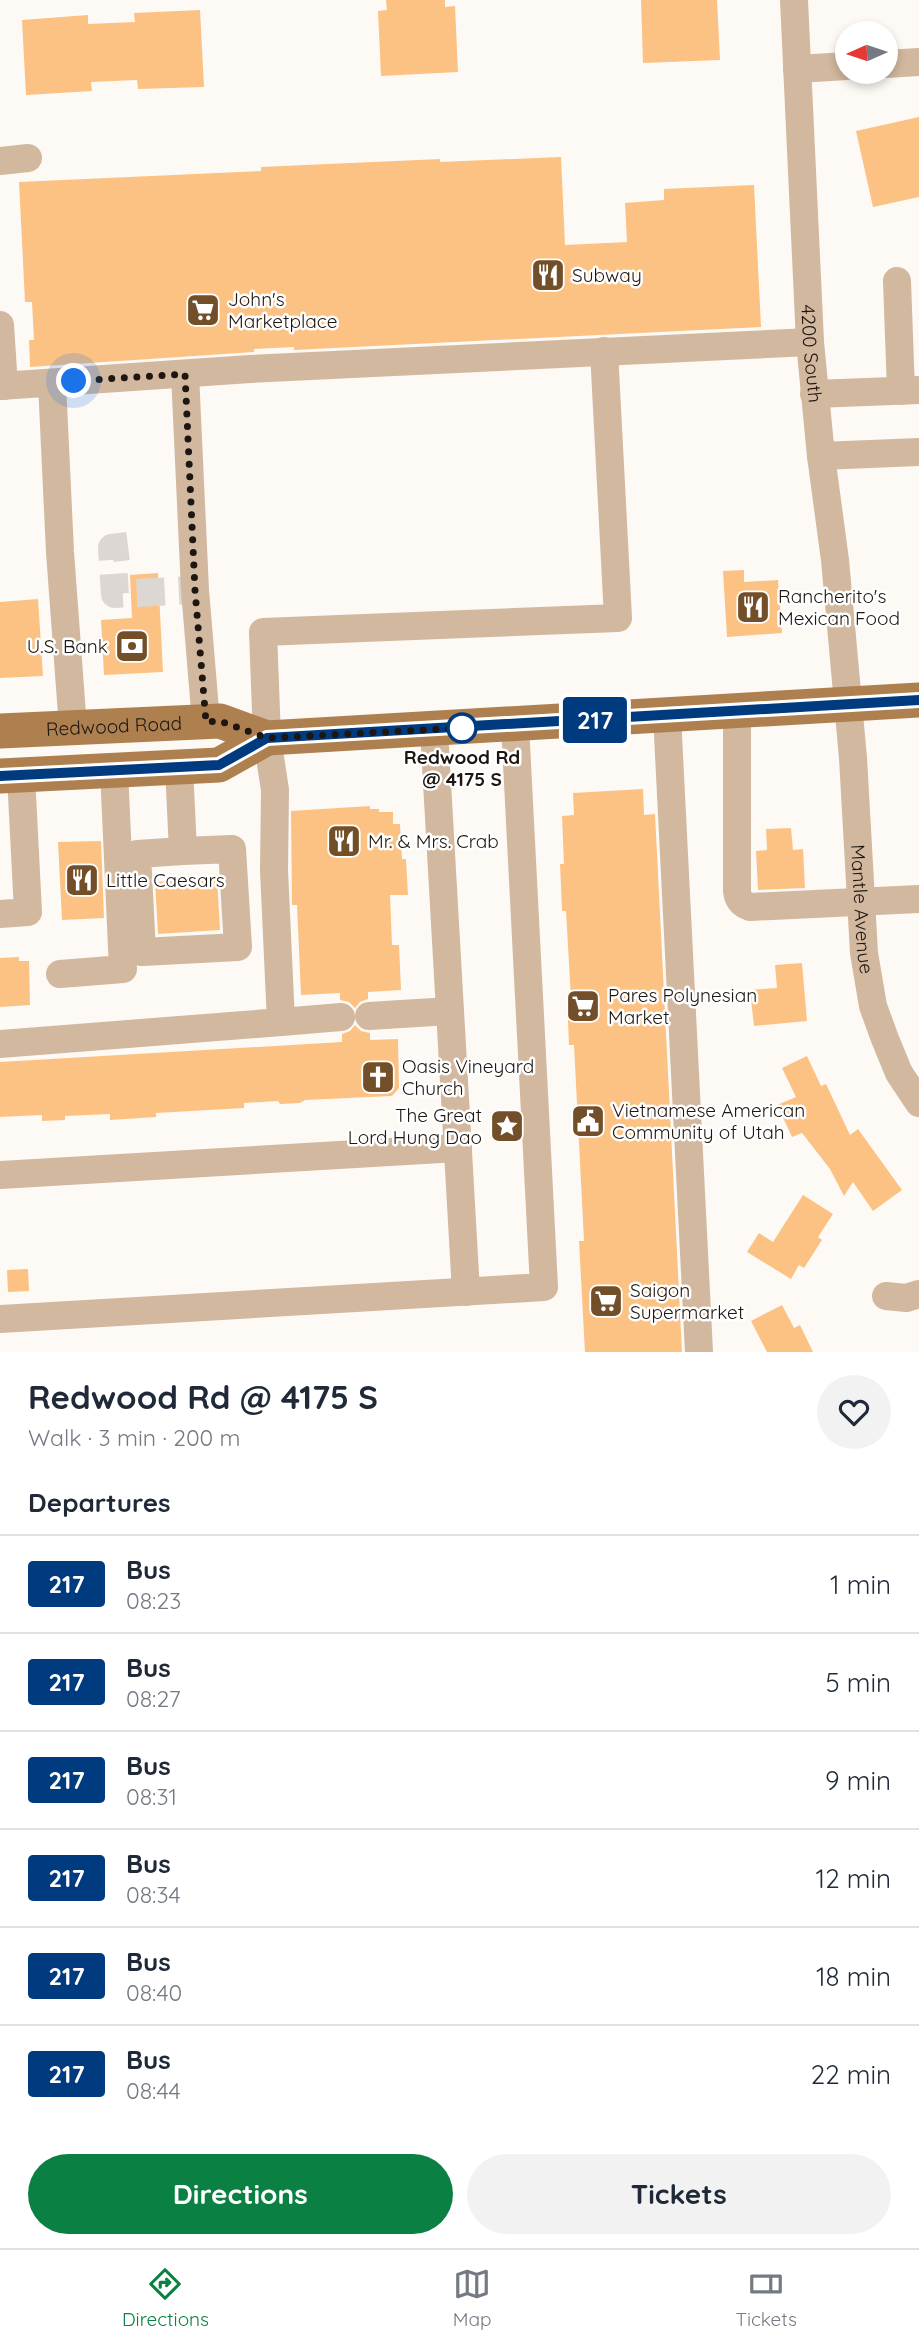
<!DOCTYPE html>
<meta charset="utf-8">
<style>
body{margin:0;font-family:Quicksand,sans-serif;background:#f2f2f3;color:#1f2937;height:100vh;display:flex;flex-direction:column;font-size:26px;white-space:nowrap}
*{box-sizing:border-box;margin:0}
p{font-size:23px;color:#747a83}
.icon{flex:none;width:38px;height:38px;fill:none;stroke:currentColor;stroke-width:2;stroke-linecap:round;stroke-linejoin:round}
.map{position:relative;height:1352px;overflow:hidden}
.drawer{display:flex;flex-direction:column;background:#fff;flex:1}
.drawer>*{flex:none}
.badge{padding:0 14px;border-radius:5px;font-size:24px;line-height:46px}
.needle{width:46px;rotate:267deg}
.tools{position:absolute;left:835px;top:21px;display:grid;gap:14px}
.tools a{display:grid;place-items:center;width:63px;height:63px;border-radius:50%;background:#fff;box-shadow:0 4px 10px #0003;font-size:35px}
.you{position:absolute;width:35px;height:35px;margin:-18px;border:5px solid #fff;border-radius:50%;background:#1a73e8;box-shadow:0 0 0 10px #1a73e833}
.map>.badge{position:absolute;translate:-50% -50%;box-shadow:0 0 0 4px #fff}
h2{padding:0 28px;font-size:26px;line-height:63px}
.round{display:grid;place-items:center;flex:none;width:74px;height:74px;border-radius:37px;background:#f2f2f3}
.overview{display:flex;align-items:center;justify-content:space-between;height:119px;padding:0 28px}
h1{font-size:33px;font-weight:700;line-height:52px}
.action{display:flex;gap:14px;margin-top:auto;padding:14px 28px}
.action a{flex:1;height:80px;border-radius:42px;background:#0b8043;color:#fff;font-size:28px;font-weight:700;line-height:80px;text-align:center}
.action a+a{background:#f2f2f3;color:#1f2937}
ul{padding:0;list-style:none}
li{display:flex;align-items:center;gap:21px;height:98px;padding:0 28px;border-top:2px solid #e0e1e3}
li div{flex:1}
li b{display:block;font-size:26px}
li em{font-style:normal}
li .badge{min-width:77px;font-weight:700;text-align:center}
.menu{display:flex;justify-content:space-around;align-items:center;height:98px;border-top:2px solid #e0e1e3;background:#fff;font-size:19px;color:#747a83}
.menu a{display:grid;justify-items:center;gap:4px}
.menu .current{color:#0b8043}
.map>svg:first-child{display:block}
.building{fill:#fcc284}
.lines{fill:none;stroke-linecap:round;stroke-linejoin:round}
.minor-tunnel{stroke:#dcd7d3;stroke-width:28;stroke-dasharray:28 14;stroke-linecap:butt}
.minor{stroke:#d2b89f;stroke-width:28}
.major{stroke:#ae804f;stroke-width:35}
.line-casing{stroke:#fff;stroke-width:16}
.line{stroke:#003b80;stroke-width:10}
.walk{stroke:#1e1711;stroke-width:7;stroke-dasharray:0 12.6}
.stop-dot{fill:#fff;stroke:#003b80;stroke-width:3.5}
.labels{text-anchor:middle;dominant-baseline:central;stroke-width:5;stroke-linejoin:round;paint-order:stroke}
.poi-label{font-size:19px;fill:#1e1711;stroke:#fff;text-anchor:start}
.street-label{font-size:19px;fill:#1e1711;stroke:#fff}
.stop-label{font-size:19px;font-weight:bold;fill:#1e1711;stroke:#fff}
</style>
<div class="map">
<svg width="919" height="1352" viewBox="0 0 919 1352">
<rect width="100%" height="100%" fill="#fdf9f5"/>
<path class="building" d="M 386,0 L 445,0 L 445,7 L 455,6 L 458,72 L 381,76 L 378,11 L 387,10 Z
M 641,0 L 717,0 L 720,60 L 643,63 Z
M 200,10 L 204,87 L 138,89 L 137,80 L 91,82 L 92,91 L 26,95 L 22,20 L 88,15 L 88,24 L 135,22 L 134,13 Z
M 919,117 L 919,197 L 873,207 L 856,131 Z
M 561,157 L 565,245 L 627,242 L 625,203 L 664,200 L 664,189 L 754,185 L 761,327 L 294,350 L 294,347 L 254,349 L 254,352 L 30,367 L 29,340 L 34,340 L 32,302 L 25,302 L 19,182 L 261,171 L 261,167 L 440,159 L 440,162 Z
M 744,570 L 744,582 L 778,580 L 782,633 L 727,637 L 723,571 Z
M 158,573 L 163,672 L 104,675 L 101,620 L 132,618 L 130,575 Z
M 38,599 L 43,676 L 0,678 L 0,602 Z
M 643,789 L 644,815 L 655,814 L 682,1352 L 585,1352 L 579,1241 L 584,1241 L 574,1045 L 569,1045 L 567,998 L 571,998 L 566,911 L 562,911 L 560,864 L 564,864 L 562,816 L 574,815 L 573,793 Z
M 370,806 L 370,809 L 379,809 L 379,812 L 393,812 L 393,824 L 400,824 L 402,859 L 406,859 L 408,895 L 390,895 L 392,945 L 399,945 L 401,990 L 368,992 L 368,999 L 360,1002 L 355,1008 L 349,1002 L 340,1000 L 340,993 L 301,995 L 297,905 L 292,905 L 291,811 Z
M 791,828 L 793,850 L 803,849 L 805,888 L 758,890 L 756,851 L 767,850 L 766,829 Z
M 101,841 L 104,918 L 62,920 L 58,842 Z
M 217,878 L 220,930 L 158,934 L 155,882 Z
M 19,957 L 19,961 L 29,961 L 30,1005 L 0,1007 L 0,958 Z
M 802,963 L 807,1021 L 754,1026 L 750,990 L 777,988 L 775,965 Z
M 355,1025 L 361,1031 L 370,1033 L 370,1040 L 398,1039 L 399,1088 L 392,1096 L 305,1100 L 300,1103 L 280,1104 L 278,1101 L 244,1103 L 244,1108 L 156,1113 L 156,1117 L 110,1120 L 110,1114 L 65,1116 L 65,1120 L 42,1121 L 42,1115 L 0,1117 L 0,1062 L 342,1042 L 342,1034 L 350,1031 Z
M 807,1056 L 821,1086 L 826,1084 L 850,1135 L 858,1129 L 902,1190 L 873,1211 L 853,1182 L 844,1196 L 830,1169 L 802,1133 L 792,1137 L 777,1105 L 796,1097 L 782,1068 Z
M 803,1195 L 833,1214 L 818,1237 L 822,1240 L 804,1268 L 799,1265 L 791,1279 L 747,1252 L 759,1233 L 773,1242 Z
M 28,1269 L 29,1291 L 8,1292 L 7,1270 Z
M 782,1305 L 794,1328 L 800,1325 L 813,1352 L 767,1352 L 751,1321 Z"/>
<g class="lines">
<path class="minor-tunnel" d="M 128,546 L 112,548 L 115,594 L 195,590"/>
<g class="minor">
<path id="s1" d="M 794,0 L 810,342 L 821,456 L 835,560 L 853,758 L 864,953 L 873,1006 L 885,1039 L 899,1073 L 919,1103"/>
<path d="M 886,64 L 919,62"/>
<path d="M 797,69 L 847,66"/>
<path d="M 0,161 L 28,158"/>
<path d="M 897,281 L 901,391"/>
<path d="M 0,325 L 4,386"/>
<path d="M 185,374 L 195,590 L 206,722"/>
<path d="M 52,383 L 60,552 L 73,728"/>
<path d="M 0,386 L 250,369 L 810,342"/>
<path d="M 814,394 L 919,390"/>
<path d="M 821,456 L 919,452"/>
<path d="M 737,710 L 737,891 C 738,900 741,904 750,907 L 919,899"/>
<path d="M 667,715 L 699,1352"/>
<path d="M 434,730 L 466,1292"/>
<path d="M 179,767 L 183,851 L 137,854 L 142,952 L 238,947 L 232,849 L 183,851"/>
<path d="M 0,914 L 28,912 L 21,775"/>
<path d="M 60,974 L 123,969 L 114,770"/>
<path d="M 369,1016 L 450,1011"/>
<path d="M 281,1022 L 341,1017"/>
<path d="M 0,1044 L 281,1022 L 274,870 L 275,790 L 267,738 L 263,632 L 618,618 L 604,351"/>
<path d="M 0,1175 L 458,1148"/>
<path d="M 886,1296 L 906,1298 L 919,1294"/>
<path d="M 0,1319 L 544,1287 L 515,725"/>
</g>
<g class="major">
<path id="s2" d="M 0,731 L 220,721 L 267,738 L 919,700"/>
<path d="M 0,776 L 219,765 L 267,738"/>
</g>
</g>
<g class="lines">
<g class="line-casing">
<path id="line" d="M 0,776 L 219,765 L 267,738 L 919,700"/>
</g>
<use href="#line" class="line"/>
<path class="walk" d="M 74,381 L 185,374 L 195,590 L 206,722 L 220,721 L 267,738 L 462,728"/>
</g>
<defs>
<g id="restaurant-square" transform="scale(1.75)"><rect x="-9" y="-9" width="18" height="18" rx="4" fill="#734f29" stroke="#fff"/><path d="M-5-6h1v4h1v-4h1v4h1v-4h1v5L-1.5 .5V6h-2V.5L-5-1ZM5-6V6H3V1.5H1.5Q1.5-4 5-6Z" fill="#fff"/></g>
<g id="supermarket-square" transform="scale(1.75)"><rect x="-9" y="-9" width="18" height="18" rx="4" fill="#734f29" stroke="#fff"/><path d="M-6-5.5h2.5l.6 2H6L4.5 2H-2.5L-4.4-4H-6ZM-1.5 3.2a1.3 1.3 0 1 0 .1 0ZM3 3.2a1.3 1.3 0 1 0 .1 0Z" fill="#fff"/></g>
<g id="bank-square" transform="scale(1.75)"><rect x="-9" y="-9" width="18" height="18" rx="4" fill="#734f29" stroke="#fff"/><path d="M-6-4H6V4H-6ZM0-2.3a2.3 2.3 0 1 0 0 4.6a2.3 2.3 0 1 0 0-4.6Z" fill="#fff"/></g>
<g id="church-square" transform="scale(1.75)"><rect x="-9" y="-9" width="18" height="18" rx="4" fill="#734f29" stroke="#fff"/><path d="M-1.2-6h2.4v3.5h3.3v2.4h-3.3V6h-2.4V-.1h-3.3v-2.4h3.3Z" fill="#fff"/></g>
<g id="civic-square" transform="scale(1.75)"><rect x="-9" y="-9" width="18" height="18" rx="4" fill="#734f29" stroke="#fff"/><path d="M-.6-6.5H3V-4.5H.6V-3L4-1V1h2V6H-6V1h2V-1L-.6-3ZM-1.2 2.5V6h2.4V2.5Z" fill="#fff"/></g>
<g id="sight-square" transform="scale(1.75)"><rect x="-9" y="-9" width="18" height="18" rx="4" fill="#734f29" stroke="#fff"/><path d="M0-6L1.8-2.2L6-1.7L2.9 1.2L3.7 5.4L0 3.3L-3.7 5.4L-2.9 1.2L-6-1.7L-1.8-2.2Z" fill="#fff"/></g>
</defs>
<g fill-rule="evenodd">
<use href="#restaurant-square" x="548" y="275"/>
<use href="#supermarket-square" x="203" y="310"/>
<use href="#restaurant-square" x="753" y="607"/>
<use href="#bank-square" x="132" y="646"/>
<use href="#restaurant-square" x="344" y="841"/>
<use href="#restaurant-square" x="82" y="880"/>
<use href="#supermarket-square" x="583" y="1006"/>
<use href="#church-square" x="378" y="1077"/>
<use href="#civic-square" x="588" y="1121"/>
<use href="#sight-square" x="507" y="1126"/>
<use href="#supermarket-square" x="606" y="1301"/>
</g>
<circle class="stop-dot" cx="462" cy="728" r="14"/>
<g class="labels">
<g class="poi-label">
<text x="572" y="275">Subway</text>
<text x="228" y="299">John's<tspan x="228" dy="22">Marketplace</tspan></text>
<text x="778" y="596">Rancherito's<tspan x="778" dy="22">Mexican Food</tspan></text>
<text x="108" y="646" text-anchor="end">U.S. Bank</text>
<text x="368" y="841">Mr. &amp; Mrs. Crab</text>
<text x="106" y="880">Little Caesars</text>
<text x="608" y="995">Pares Polynesian<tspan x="608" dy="22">Market</tspan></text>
<text x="402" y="1066">Oasis Vineyard<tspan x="402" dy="22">Church</tspan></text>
<text x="612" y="1110">Vietnamese American<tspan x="612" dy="22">Community of Utah</tspan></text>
<text x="482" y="1115" text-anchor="end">The Great<tspan x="482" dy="22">Lord Hung Dao</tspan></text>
<text x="630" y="1290">Saigon<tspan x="630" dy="22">Supermarket</tspan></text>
</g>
<g class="street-label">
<text stroke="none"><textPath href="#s1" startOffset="354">4200 South</textPath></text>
<text stroke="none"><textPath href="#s2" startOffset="114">Redwood Road</textPath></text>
<text stroke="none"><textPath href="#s1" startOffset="912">Mantle Avenue</textPath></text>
</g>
<g class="stop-label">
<text x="462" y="757">Redwood Rd<tspan x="462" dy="22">@ 4175 S</tspan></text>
</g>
</g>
</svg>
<div class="tools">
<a><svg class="needle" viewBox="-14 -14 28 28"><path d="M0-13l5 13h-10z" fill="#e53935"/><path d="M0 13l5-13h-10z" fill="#747a83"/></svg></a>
</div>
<div class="you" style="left:74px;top:381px"></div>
<b class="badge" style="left:595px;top:720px;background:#003b80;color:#fff">217</b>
</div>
<section class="drawer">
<div class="overview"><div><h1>Redwood Rd @ 4175 S</h1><p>Walk · 3 min · 200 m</p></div><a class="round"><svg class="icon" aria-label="heart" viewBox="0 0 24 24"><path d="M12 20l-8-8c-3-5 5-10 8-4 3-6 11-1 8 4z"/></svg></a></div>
<h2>Departures</h2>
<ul>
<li><span class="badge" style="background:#003b80;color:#fff">217</span><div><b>Bus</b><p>08:23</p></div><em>1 min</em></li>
<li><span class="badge" style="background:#003b80;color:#fff">217</span><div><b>Bus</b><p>08:27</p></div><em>5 min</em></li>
<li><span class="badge" style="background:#003b80;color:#fff">217</span><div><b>Bus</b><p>08:31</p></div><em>9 min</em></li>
<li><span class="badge" style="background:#003b80;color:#fff">217</span><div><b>Bus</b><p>08:34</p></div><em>12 min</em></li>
<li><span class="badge" style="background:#003b80;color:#fff">217</span><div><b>Bus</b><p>08:40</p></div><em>18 min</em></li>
<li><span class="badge" style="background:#003b80;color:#fff">217</span><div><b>Bus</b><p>08:44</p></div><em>22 min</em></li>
</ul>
<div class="action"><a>Directions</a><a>Tickets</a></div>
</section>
<nav class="menu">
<a class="current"><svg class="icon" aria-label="directions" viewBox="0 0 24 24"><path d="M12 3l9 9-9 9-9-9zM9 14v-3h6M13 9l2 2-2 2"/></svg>Directions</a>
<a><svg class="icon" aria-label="map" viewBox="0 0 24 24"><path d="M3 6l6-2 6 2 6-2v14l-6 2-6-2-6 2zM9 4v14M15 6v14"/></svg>Map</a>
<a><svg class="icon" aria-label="tickets" viewBox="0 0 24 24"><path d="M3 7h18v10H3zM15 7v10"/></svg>Tickets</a>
</nav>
